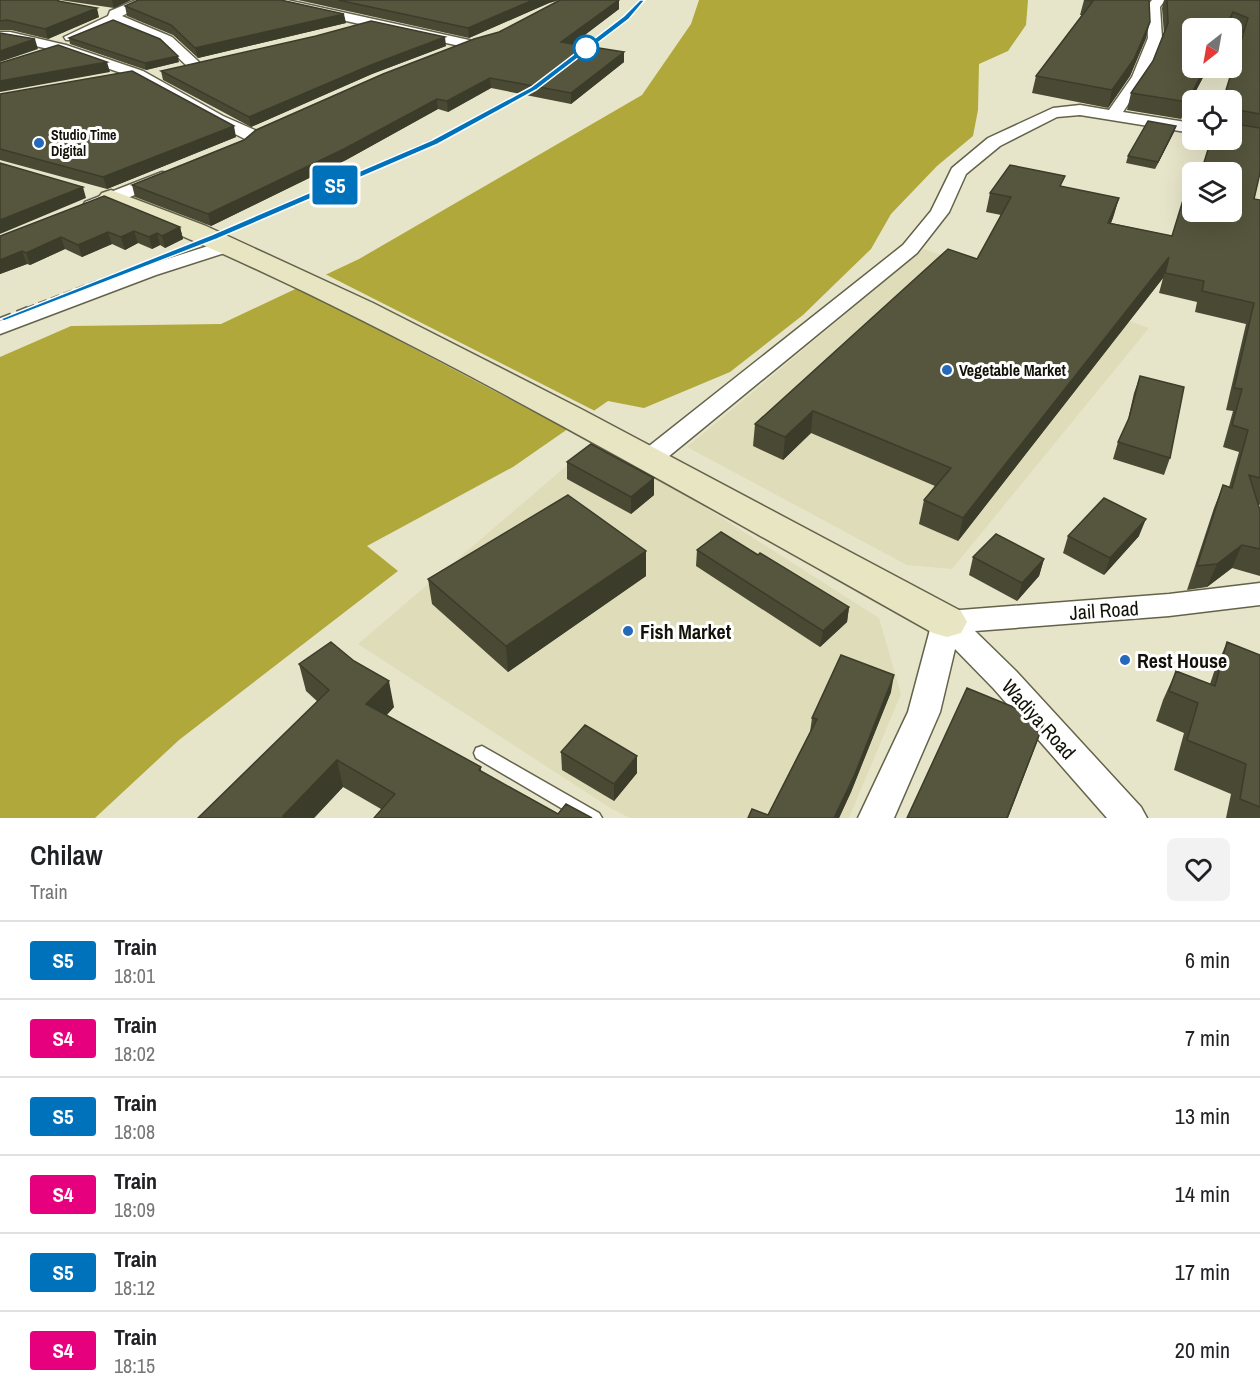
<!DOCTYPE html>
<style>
body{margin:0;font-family:"Archivo Narrow",sans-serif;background:#f2f2f2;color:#202124;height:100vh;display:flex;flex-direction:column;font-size:22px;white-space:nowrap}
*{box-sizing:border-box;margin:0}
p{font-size:20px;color:#757577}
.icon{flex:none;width:33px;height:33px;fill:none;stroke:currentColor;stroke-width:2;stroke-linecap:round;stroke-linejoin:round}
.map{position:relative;height:818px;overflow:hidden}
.sheet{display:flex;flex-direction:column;background:#fff;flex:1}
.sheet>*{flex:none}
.badge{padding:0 12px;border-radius:4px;font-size:21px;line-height:39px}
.needle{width:39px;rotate:211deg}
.tools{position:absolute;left:1182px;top:18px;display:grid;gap:12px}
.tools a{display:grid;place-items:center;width:60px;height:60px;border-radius:9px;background:#fff;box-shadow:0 6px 24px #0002;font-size:30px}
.map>.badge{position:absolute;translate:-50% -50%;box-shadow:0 0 0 3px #fff}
.round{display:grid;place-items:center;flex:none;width:63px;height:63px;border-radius:9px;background:#f2f2f2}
.overview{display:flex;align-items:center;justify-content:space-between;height:102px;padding:0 30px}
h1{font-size:28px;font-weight:600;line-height:45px}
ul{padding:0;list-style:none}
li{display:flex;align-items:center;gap:18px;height:78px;padding:0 30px;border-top:2px solid #e0e0e0}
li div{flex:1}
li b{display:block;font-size:22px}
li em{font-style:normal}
li .badge{min-width:66px;font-weight:700;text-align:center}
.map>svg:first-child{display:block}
.built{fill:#dedcb9}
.water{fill:#b0a83b}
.pier{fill:#e7e5c9}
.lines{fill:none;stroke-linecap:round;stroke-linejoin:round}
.lane-casing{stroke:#64634a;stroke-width:3}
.street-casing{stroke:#64634a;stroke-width:3}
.secondary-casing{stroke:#64634a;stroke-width:3}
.lane{fill:#fff;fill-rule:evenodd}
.street{fill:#fff;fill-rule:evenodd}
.secondary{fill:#e8e5c3;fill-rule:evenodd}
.rail-far2{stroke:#636251;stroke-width:3;stroke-dasharray:8 4;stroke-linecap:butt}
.rail-far1{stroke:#636251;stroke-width:4;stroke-dasharray:9 4.5;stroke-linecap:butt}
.rail{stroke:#636251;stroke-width:4.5;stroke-dasharray:12 6;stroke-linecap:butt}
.wall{fill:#4a4934}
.shaded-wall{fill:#3c3c2b}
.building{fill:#56553d;stroke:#3c3c2b;stroke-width:1.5}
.line{fill:#0072bc;stroke:#fff;stroke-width:1.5}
.stop-dot{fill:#fff;stroke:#0072bc;stroke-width:3}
.poi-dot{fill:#2469ba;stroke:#fff;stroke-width:2}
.labels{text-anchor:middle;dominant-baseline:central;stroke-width:6;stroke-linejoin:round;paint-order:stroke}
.far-poi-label{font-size:14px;font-weight:bold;fill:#131208;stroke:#fff;text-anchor:start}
.poi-label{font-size:16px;font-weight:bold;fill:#131208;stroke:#fff;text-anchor:start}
.near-street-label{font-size:20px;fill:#131208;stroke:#fff}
.near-poi-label{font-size:20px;font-weight:bold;fill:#131208;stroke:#fff;text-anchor:start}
</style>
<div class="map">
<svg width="1260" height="818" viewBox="0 0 1260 818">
<rect width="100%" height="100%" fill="#e7e5c9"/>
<path class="built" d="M 924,249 L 1149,328 L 952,569 L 907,565 L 687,447 Z
M 598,439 L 879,618 L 901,694 L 849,818 L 630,818 L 612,809 L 358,644 Z"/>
<path class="water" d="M 699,0 L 1028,0 L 1026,25 L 1008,51 L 979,64 L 978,110 L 973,136 L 937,166 L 891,214 L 871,249 L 803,315 L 730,372 L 644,408 L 608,401 L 513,467 L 367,546 L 398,571 L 179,740 L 95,818 L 0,818 L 0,357 L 71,326 L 221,324 L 359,259 L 642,95 L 691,24 Z"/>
<path class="pier" d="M 323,273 L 597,412 L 570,431 L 296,286 Z"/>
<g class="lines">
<g class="lane-casing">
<path id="lane" d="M 482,746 L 599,813 L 602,818 L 578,818 L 476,758 L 474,753 L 476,748 Z"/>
</g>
<g class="street-casing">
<path id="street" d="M 136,0 L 153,0 L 122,16 L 172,37 L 198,61 L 200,64 L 198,67 L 188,67 L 163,43 L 116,23 L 76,40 L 66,40 L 64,37 L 108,16 L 110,11 Z
M 263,0 L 287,0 L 469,40 L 476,44 L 469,48 L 269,4 Z
M 1152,0 L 1165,0 L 1160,7 L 1162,38 L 1146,77 L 1123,112 L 1192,123 L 1192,133 L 1080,115 L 1057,117 L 1000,146 L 966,174 L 949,212 L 917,253 L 657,466 L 648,468 L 639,466 L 635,460 L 639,454 L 903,245 L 931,211 L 952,168 L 988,138 L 1053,108 L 1080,105 L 1109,110 L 1132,77 L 1148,38 L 1146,7 Z
M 0,32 L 10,32 L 66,45 L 143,71 L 223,116 L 257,131 L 259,135 L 251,140 L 245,139 L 211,122 L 133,77 L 57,51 L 10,40 L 0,40 Z
M 162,172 L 168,173 L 171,177 L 168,181 L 99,210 L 85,210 L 83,206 L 85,202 Z
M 230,239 L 237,241 L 240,245 L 237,249 L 156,275 L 0,334 L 0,320 L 142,267 Z
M 1260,583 L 1260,605 L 1169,616 L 975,631 L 1016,671 L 1141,807 L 1147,818 L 1107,818 L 994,689 L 955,649 L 940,712 L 894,818 L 858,818 L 908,712 L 932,622 L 936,614 L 947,611 L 1169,594 Z"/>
</g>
<g class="secondary-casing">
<path id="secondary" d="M 111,190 L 206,226 L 373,303 L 583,410 L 961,611 L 967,622 L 961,633 L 947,637 L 933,633 C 778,546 624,458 468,375 C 348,312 228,252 102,203 L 98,198 L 102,193 Z"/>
</g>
<use href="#lane" class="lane"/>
<use href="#street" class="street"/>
<use href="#secondary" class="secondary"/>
<path class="rail-far2" d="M 576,56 L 626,18 L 642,0
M 447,136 L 538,85"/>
<path class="rail-far1" d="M 26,309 L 214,237 L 449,134"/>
<path class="rail" d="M 0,319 L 30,307"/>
</g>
<path class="wall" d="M 0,0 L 131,0 L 114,8 L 60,0 L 59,1 L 99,17 L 48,39 L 11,30 L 0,30 Z
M 298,0 L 559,0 L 549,3 L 469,38 Z
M 619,0 L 619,9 L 573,44 L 624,62 L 571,104 L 491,88 L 448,112 L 438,109 L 346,160 L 211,226 L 135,197 L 132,185 L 244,140 L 499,32 Z
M 1084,0 L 1149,1 L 1146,38 L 1130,76 L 1108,108 L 1032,93 L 1036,76 L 1082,15 L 1080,15 Z
M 1164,0 L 1260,0 L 1260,173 L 1254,199 L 1260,200 L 1260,505 L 1258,504 L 1260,510 L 1260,576 L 1232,568 L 1207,587 L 1187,590 L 1214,508 L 1223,485 L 1229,487 L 1239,452 L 1223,447 L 1233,411 L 1226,410 L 1246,324 L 1195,312 L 1197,302 L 1159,293 L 1163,278 L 958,541 L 919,524 L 924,500 L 935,486 L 811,433 L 783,460 L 753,446 L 755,424 L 977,259 L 1001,215 L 986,212 L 990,193 L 1062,187 L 1119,198 L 1111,223 L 1172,236 L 1192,212 L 1201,172 L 1243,34 L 1229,28 L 1192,68 L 1208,68 L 1181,119 L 1127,110 L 1131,93 L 1153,61 L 1164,34 L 1162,8 Z
M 125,6 L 346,23 L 198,58 L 173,35 L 127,16 Z
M 69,38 L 179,62 L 146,70 L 70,44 Z
M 446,46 L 372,74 L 251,127 L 163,80 L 161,71 Z
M 0,94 L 236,137 L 107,189 L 0,160 Z
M 1176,126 L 1174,132 L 1155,169 L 1126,163 L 1128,156 Z
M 180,227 L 183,239 L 165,248 L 160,245 L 152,249 L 138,243 L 125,250 L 112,244 L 82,257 L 65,249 L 30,265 L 27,264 L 0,274 L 0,236 Z
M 1140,376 L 1170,458 L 1164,475 L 1113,459 L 1118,442 L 1127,424 L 1134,393 Z
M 567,462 L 654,495 L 631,514 L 567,479 Z
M 1068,536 L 1139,536 L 1104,575 L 1063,553 Z
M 697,550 L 758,555 L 849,607 L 847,622 L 820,647 L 696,566 Z
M 646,551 L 646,576 L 508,672 L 432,604 L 428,579 Z
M 973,557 L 1044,559 L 1039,576 L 1017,601 L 969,575 Z
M 1227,642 L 1260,655 L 1260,818 L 1226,818 L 1231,794 L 1174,770 L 1184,733 L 1156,721 L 1163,700 L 1176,671 L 1210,684 L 1214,672 Z
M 299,664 L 394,707 L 387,715 L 481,767 L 481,771 L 558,814 L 381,809 L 343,787 L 314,818 L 198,818 L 318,702 L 306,691 Z
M 891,692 L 851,792 L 839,818 L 748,818 L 768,815 L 810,732 L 812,718 Z
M 561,752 L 637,773 L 614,801 L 562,770 Z"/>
<path class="shaded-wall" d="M 112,0 L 131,0 L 114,8 Z
M 533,0 L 559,0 L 549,3 L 469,38 L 468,28 Z
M 619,0 L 619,9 L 562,52 L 561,42 Z
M 97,8 L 99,17 L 48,39 L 45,29 Z
M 1233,12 L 1228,28 L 1225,28 Z
M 344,14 L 346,23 L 198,58 L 195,48 Z
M 1150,22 L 1146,38 L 1130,76 L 1108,108 L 1112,90 Z
M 445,37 L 446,46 L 372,74 L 251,127 L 249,117 L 371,65 Z
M 35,39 L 38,49 L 0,62 L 0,51 Z
M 624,52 L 624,62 L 571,104 L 571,93 Z
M 178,56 L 179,62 L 146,70 L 145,63 Z
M 107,62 L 110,72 L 0,92 L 0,81 Z
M 1205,68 L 1208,68 L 1181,119 L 1187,102 Z
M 490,78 L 491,88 L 448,112 L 447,101 Z
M 437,99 L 438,109 L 346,160 L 211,226 L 208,214 Z
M 234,126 L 236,137 L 107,189 L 103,177 Z
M 1176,126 L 1174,132 L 1155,169 L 1158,162 Z
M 83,187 L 86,198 L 0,234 L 0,220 Z
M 1119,198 L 1113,218 L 1103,242 L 1108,223 Z
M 180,227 L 183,239 L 165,248 L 162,236 Z
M 134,231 L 138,243 L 125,250 L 121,237 Z
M 108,232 L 112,244 L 82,257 L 78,245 Z
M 157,233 L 160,245 L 152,249 L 149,237 Z
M 61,237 L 65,249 L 30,265 L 26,253 Z
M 22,251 L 27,264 L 0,274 L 0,260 Z
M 1169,257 L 1163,278 L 958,541 L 963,518 Z
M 813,411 L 811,433 L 783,460 L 785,437 Z
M 654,478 L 654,495 L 631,514 L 631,497 Z
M 1146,519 L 1139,536 L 1104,575 L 1110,558 Z
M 1242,545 L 1232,568 L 1207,587 L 1217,564 Z
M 646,551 L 646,576 L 508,672 L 506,646 Z
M 1044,559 L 1039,576 L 1017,601 L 1022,583 Z
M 849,607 L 847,622 L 820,647 L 823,631 Z
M 894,675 L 891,692 L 851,792 L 839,818 L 834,818 Z
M 389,681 L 394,707 L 371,730 L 366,704 Z
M 1045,720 L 1036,745 L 1008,818 L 1007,818 Z
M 637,756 L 637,773 L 614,801 L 614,784 Z
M 337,760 L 343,787 L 314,818 L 283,818 L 283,816 Z"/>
<path class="building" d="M 0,0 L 57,0 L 58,1 L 97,8 L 45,29 L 7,20 L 0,21 Z
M 138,0 L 281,0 L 344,14 L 195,48 L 171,25 L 125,6 Z
M 338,0 L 533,0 L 468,28 Z
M 560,0 L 619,0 L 561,42 L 624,52 L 571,93 L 490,78 L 447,101 L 437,99 L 344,149 L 208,214 L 132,185 L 244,140 L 256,130 L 383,74 L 474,39 L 499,32 Z
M 1084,0 L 1149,0 L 1150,22 L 1134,59 L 1112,90 L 1036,76 L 1093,1 Z
M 1167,0 L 1260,0 L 1260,114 L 1238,110 L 1236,112 L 1234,122 L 1236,124 L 1260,128 L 1260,173 L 1254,199 L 1260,200 L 1260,478 L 1249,475 L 1260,510 L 1260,549 L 1242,545 L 1217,564 L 1197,566 L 1223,485 L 1232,488 L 1248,430 L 1232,425 L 1242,389 L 1234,388 L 1254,303 L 1202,291 L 1204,281 L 1165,273 L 1169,257 L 963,518 L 924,500 L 951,468 L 813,411 L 785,437 L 755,424 L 948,249 L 977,259 L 1011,197 L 990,193 L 1010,165 L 1065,176 L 1060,186 L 1119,198 L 1108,223 L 1172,236 L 1187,187 L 1192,188 L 1192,212 L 1232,212 L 1232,172 L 1201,172 L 1211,140 L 1232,140 L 1232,100 L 1223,100 L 1248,18 L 1233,12 L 1225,28 L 1192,28 L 1192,68 L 1205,68 L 1187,102 L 1131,93 L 1153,61 L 1168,23 Z
M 113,20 L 160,39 L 178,56 L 145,63 L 69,38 Z
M 371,21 L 445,37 L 371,65 L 249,117 L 161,71 L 316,36 Z
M 0,33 L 35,39 L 0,51 Z
M 58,45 L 107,62 L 0,81 L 0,63 Z
M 132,71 L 234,126 L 103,177 L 0,149 L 0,94 Z
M 1148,121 L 1176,126 L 1158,162 L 1128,156 Z
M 0,163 L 83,187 L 0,220 Z
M 104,196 L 180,227 L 162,236 L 157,233 L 149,237 L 134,231 L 121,237 L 108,232 L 78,245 L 61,237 L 26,253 L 22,251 L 0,260 L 0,236 Z
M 1140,376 L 1184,387 L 1170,458 L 1118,442 L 1129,418 Z
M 591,444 L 654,478 L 631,497 L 567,462 Z
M 568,495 L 646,551 L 506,646 L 428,579 Z
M 1104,498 L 1146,519 L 1110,558 L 1068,536 Z
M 721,532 L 758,555 L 760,553 L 849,607 L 823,631 L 697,550 Z
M 996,534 L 1044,559 L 1022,583 L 973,557 Z
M 331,642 L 354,661 L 389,681 L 366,704 L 481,767 L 479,770 L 558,814 L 566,804 L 592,818 L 374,818 L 395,794 L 337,760 L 283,816 L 285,818 L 198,818 L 329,690 L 299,664 Z
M 1227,642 L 1260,655 L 1260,807 L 1240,799 L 1246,764 L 1187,740 L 1198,703 L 1169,691 L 1176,671 L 1215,686 Z
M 841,655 L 894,675 L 855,774 L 834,818 L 748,818 L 752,809 L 768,815 L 817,719 L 812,718 Z
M 967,688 L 1045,720 L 1007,818 L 907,818 Z
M 585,725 L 637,756 L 614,784 L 561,752 Z"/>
<path class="line" d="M 640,0 L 645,0 L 629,19 L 536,90 L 438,144 L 217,239 L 4,321 L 0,319 L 211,235 L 432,140 L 531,87 L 624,16 Z"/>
<circle class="stop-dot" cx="586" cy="48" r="12"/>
<g class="poi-dot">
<circle cx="39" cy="143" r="6"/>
<circle cx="947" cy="370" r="6"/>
<circle cx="628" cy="631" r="6"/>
<circle cx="1125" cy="660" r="6"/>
</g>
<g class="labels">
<g class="far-poi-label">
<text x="51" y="135">Studio Time<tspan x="51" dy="16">Digital</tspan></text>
</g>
<g class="poi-label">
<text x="959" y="370">Vegetable Market</text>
</g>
<g class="near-street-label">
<text transform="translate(1104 610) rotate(-4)">Jail Road</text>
<text transform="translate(1039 719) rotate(48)">Wadiya Road</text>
</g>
<g class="near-poi-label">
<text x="640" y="631">Fish Market</text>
<text x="1137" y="660">Rest House</text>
</g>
</g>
</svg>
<div class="tools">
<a><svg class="needle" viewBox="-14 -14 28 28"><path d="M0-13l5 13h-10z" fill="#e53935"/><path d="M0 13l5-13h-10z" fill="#757577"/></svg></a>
<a><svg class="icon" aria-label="locate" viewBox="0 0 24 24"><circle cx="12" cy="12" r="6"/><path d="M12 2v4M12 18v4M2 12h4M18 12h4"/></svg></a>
<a><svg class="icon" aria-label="layers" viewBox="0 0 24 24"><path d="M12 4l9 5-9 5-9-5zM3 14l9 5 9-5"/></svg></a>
</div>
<b class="badge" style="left:335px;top:185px;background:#0072bc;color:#fff">S5</b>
</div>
<section class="sheet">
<div class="overview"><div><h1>Chilaw</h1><p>Train</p></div><a class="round"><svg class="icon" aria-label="heart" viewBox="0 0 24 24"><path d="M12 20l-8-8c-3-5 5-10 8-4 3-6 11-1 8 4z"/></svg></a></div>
<ul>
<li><span class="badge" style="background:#0072bc;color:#fff">S5</span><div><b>Train</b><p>18:01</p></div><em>6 min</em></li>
<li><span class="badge" style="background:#e6007e;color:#fff">S4</span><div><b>Train</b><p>18:02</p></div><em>7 min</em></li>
<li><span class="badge" style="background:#0072bc;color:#fff">S5</span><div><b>Train</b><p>18:08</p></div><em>13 min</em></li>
<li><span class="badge" style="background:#e6007e;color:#fff">S4</span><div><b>Train</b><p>18:09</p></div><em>14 min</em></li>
<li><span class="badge" style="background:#0072bc;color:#fff">S5</span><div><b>Train</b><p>18:12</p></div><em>17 min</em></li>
<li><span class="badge" style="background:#e6007e;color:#fff">S4</span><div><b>Train</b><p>18:15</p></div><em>20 min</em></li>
</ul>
</section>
